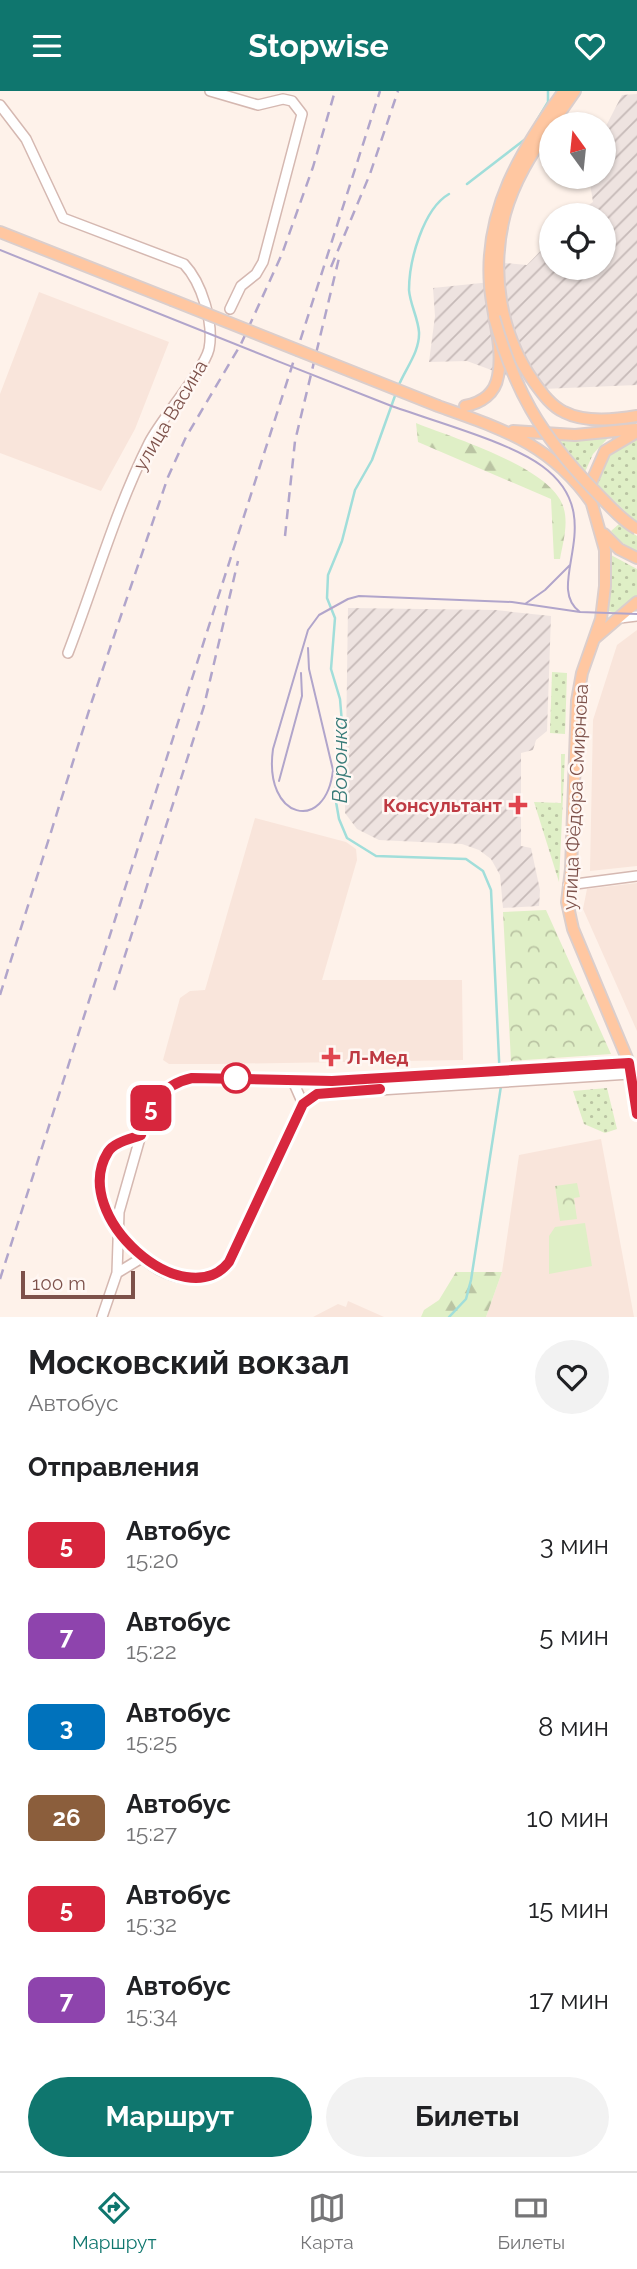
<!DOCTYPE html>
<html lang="ru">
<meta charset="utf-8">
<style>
body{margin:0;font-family:Raleway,sans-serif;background:#f2f2f2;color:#202124;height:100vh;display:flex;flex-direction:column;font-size:26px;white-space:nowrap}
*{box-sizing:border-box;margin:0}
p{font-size:23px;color:#757577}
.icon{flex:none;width:38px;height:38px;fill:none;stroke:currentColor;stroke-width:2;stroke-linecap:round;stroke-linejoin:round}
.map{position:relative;height:1226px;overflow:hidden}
.details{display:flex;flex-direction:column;background:#fff;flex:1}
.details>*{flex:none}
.badge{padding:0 14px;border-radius:10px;font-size:24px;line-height:46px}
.needle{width:46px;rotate:345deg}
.fabs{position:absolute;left:539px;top:21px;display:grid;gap:14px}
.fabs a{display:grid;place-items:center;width:77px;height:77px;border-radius:50%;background:#fff;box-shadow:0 2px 5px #0004;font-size:35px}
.scale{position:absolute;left:21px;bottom:18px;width:114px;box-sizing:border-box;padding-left:7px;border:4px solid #7d514a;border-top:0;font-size:19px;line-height:24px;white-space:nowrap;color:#7d514a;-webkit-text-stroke:5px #fff7f3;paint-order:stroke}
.map>.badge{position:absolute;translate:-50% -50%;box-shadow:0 0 0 4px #fff}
h2{padding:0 28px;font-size:26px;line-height:63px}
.round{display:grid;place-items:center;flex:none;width:74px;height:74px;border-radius:37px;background:#f2f2f2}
.headline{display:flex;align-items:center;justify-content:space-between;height:119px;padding:0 28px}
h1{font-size:33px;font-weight:700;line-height:52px}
.primary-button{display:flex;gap:14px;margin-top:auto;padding:14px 28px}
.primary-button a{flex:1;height:80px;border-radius:42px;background:#0f766e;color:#fff;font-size:28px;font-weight:700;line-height:80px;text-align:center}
.primary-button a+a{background:#f2f2f2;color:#202124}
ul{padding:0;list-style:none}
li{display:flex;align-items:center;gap:21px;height:91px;padding:0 28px}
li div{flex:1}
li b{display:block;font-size:26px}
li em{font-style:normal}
li .badge{min-width:77px;font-weight:700;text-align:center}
header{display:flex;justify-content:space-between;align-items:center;height:91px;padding:0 28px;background:#0f766e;color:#fff;font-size:32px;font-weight:700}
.menu{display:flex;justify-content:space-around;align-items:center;height:98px;border-top:2px solid #e0e0e0;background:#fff;font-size:19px;color:#757577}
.menu a{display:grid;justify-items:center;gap:4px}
.menu .on{color:#0f766e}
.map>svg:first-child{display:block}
.residential{fill:#f9e5db}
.industrial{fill:url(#industrial-furrows)}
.grass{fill:url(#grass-dots)}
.forest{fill:url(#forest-firs)}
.park{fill:url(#park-crowns)}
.pitch{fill:#dfefc6}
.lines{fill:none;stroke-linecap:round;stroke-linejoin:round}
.stream{stroke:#a1deda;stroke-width:2.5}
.minor-casing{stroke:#d5b8b1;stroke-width:12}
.major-casing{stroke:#dbcecc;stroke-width:14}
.minor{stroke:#fff;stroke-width:9}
.major{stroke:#ffc7a1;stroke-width:10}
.tram{stroke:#b1a5cb;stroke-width:2}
.rail{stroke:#b1a5cb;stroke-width:2.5;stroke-dasharray:10 7;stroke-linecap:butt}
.major-bridge-casing{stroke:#dbcecc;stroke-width:14;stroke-linecap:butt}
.major-bridge{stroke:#ffc7a1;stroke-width:10}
.line-casing{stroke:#fff;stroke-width:16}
.line{stroke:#d7263d;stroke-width:10}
.health-dot{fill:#e0444e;stroke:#fff7f3;stroke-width:2.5}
.stop-dot{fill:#fff;stroke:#d7263d;stroke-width:3.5}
.labels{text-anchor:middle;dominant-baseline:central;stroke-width:5;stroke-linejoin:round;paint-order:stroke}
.street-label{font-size:19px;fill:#7d514a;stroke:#fff7f3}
.health-label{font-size:19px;font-weight:bold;fill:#be3a42;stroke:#fff7f3;text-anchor:end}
.water-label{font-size:21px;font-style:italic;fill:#387b78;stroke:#fff7f3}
</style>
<header><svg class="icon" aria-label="menu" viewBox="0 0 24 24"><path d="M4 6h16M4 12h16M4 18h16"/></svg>Stopwise<svg class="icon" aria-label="heart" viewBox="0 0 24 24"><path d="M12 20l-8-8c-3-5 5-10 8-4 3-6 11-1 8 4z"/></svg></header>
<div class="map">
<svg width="637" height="1226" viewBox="0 0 637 1226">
<defs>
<pattern id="industrial-furrows" width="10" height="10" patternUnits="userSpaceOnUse" patternTransform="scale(1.75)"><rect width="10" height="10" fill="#eee3e0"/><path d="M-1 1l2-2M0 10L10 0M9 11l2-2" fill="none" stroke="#c6bab8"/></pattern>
<pattern id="grass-dots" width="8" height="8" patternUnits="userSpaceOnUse" patternTransform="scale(1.75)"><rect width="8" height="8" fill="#dfefc6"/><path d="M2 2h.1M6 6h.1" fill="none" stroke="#bac4a3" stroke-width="1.8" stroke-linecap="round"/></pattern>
<pattern id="forest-firs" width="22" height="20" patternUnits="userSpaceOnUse" patternTransform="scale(1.75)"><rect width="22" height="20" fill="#dfefc6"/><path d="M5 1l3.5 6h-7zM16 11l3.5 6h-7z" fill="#bac4a3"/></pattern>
<pattern id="park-crowns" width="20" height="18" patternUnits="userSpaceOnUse" patternTransform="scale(1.75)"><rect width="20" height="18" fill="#dfefc6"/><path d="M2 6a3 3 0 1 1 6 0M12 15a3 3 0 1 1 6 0" fill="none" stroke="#bac4a3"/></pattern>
</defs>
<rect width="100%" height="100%" fill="#fef2ea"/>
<path class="residential" d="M 39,201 L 169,251 L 135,338 L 101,400 L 0,362 L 0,303 Z
M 637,539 L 637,775 L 590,780 L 593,629 L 617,554 Z
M 255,727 L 346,751 L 356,758 L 357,769 L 322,889 L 462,889 L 463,969 L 217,973 L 169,973 L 163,969 L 180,907 L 190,900 L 205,899 Z
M 637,792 L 637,940 L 583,818 L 587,798 Z
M 601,1048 L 634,1226 L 486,1226 L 502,1181 L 519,1064 Z
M 348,1210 L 384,1226 L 313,1226 L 338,1213 L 346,1216 Z"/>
<path class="industrial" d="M 637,3 L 637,294 L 542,298 L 467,270 L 429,271 L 435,225 L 433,197 L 491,191 L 504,172 L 527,174 L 551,149 L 551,177 L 604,177 L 604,124 L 575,124 L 593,111 L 589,86 L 604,86 L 604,39 L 622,4 Z
M 348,517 L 495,519 L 551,525 L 547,640 L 536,649 L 533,659 L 521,662 L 521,755 L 531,757 L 540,799 L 539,815 L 503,817 L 500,784 L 491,768 L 479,759 L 462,753 L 379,749 L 357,738 L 345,722 Z"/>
<path class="grass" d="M 609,346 L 593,363 L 585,381 L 558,348 Z
M 637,348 L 637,432 L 597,393 C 603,369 613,355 637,348 Z
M 619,433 L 637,445 L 637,461 L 621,451 L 611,440 Z
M 611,464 L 637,478 L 637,505 L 616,522 L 608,520 Z
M 552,581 L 567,582 L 565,643 L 550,642 Z
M 561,663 L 565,663 L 559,791 L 534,711 L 561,712 Z
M 607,997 L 617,1038 L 605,1042 L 584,1033 L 573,1000 Z"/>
<path class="forest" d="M 416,332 C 453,347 550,376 563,415 C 569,432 563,451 560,468 L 554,468 L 551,408 L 418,351 Z
M 456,1181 L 502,1181 L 486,1226 L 421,1226 L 424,1219 L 439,1209 Z"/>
<path class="park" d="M 546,819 L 611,963 L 511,970 L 503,821 Z
M 577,1092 L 580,1106 L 574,1107 L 577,1128 L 560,1130 L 555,1095 Z"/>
<path class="pitch" d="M 585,1132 L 592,1175 L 549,1183 L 549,1145 L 555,1136 Z"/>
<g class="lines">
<path class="stream" d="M 536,31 L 548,11 L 548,0
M 467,93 L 528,46
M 398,296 C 405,278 420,261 419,241 C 418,227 410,213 409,199 C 409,170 423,118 449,103
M 396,302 L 372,369 L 355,399 L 342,450 L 328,484 L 327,507 L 335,527 L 331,578 L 340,608 L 342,632 L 335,705 L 339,728 L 347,747 L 376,765 L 466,768 L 483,780 L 491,799 L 500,989
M 449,1226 L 466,1208 L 471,1189 L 501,995"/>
<g class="minor-casing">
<path id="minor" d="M 210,0 L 258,14 L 283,8 L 292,10 L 302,23 L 263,171 L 256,183 L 241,195 L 230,218
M 0,14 L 26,48 L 63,127 L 184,173 C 202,192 214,232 209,258 C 204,279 161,328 149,352 C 115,420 95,492 68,562
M 620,527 L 637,525
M 568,794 L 637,785
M 292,988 L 303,1013
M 120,1140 C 140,1175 186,1204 224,1178 L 303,1013 L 317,1003 L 630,983
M 117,1182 L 140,1168
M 102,1226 L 117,1182 L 119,1121 L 144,1033 L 160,1003 L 180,990 L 192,987 L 333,990 L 629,972"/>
</g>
<g class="major-casing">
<path id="major" d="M 552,33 L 575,0
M 551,34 C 532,62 514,90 505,123 C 490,180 500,243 534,291 C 542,302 551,315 564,321 C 585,332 614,329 637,325
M 0,141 L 172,209
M 438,315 C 502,338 551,353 592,412
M 465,315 C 481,312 495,303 498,285 C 504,257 492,223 490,195 C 484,119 521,59 564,0
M 513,340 L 575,344 L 636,338
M 637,341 L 605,360 L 591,392 L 592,413 L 605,459 L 605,495 L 601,528 L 582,582 L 577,610 L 571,778 L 567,811 L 573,838 L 629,972 L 637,1023
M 604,443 L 619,458 L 637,467
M 594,548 L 637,511"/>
</g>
<use href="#minor" class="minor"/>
<use href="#major" class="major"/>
<path class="tram" d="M 0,159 C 129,211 259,263 389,314 C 432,330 508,350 542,375 C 612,426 542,494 580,521
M 525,513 L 545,499 L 570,474
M 308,557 L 309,578 L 333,679 C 326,743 263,729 273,658 L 308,539 L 319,524 L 348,508 L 359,505 L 512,511 L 580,521 L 637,523
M 279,690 L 302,605 L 301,582"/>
<path class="rail" d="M 331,176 L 370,83 L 398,0
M 285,445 L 295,350 L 339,167
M 114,899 L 204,615 L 238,470
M 0,904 L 92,610 L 168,386 L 186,346 L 241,253 L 282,163 L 313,76 L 335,0
M 0,1188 L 380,0"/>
<g class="major-bridge-casing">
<path id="major-bridge" d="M 172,209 L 438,315
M 494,226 C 514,299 540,343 593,398 C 607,412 620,428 637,438"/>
</g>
<use href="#major-bridge" class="major-bridge"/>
</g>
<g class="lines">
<g class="line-casing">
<path id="line" d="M 380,998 L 317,1003 L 303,1013 L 229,1171 C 185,1226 68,1125 108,1061 C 114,1051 131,1048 141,1044 C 150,1014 161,994 192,987 L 332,990 L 629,972 L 637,1023"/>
</g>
<use href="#line" class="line"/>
</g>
<g class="health-dot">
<path d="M514.5 703.5h7v7h7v7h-7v7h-7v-7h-7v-7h7z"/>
<path d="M327.5 955.5h7v7h7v7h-7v7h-7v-7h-7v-7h7z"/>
</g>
<circle class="stop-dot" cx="236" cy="987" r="14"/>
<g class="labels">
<g class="street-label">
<text transform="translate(170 324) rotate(-59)">улица Васина</text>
<text transform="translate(575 706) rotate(-87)">улица Фёдора Смирнова</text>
</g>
<g class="health-label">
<text x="502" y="714">Консультант</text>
<text x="347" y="966" text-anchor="start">Л-Мед</text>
</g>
<g class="water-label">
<text transform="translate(339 669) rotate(-90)">Воронка</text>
</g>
</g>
</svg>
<div class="fabs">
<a><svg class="needle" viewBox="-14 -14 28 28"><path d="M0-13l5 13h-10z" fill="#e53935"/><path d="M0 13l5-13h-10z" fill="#757577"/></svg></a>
<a><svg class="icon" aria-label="locate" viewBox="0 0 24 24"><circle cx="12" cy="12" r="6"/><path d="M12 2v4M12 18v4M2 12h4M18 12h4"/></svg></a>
</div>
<div class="scale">100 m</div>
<b class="badge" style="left:151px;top:1017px;background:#d7263d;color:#fff">5</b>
</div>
<section class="details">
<div class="headline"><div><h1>Московский вокзал</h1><p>Автобус</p></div><a class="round"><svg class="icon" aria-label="heart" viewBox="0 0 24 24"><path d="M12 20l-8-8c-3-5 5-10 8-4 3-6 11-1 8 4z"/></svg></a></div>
<h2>Отправления</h2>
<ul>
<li><span class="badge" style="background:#d7263d;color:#fff">5</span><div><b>Автобус</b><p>15:20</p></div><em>3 мин</em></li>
<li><span class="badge" style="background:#8e44ad;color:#fff">7</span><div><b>Автобус</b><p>15:22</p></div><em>5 мин</em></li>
<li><span class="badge" style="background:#0072bc;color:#fff">3</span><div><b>Автобус</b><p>15:25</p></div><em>8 мин</em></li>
<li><span class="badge" style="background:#8b5e3c;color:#fff">26</span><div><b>Автобус</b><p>15:27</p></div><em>10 мин</em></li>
<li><span class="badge" style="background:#d7263d;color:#fff">5</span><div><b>Автобус</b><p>15:32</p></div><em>15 мин</em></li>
<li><span class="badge" style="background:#8e44ad;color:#fff">7</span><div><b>Автобус</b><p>15:34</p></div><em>17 мин</em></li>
</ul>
<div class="primary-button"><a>Маршрут</a><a>Билеты</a></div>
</section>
<nav class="menu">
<a class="on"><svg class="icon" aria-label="directions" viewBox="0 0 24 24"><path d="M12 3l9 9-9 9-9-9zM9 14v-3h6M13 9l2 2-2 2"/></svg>Маршрут</a>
<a><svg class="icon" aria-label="map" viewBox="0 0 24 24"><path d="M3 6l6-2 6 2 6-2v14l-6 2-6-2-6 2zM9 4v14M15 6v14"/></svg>Карта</a>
<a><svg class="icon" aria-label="tickets" viewBox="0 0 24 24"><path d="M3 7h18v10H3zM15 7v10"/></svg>Билеты</a>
</nav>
